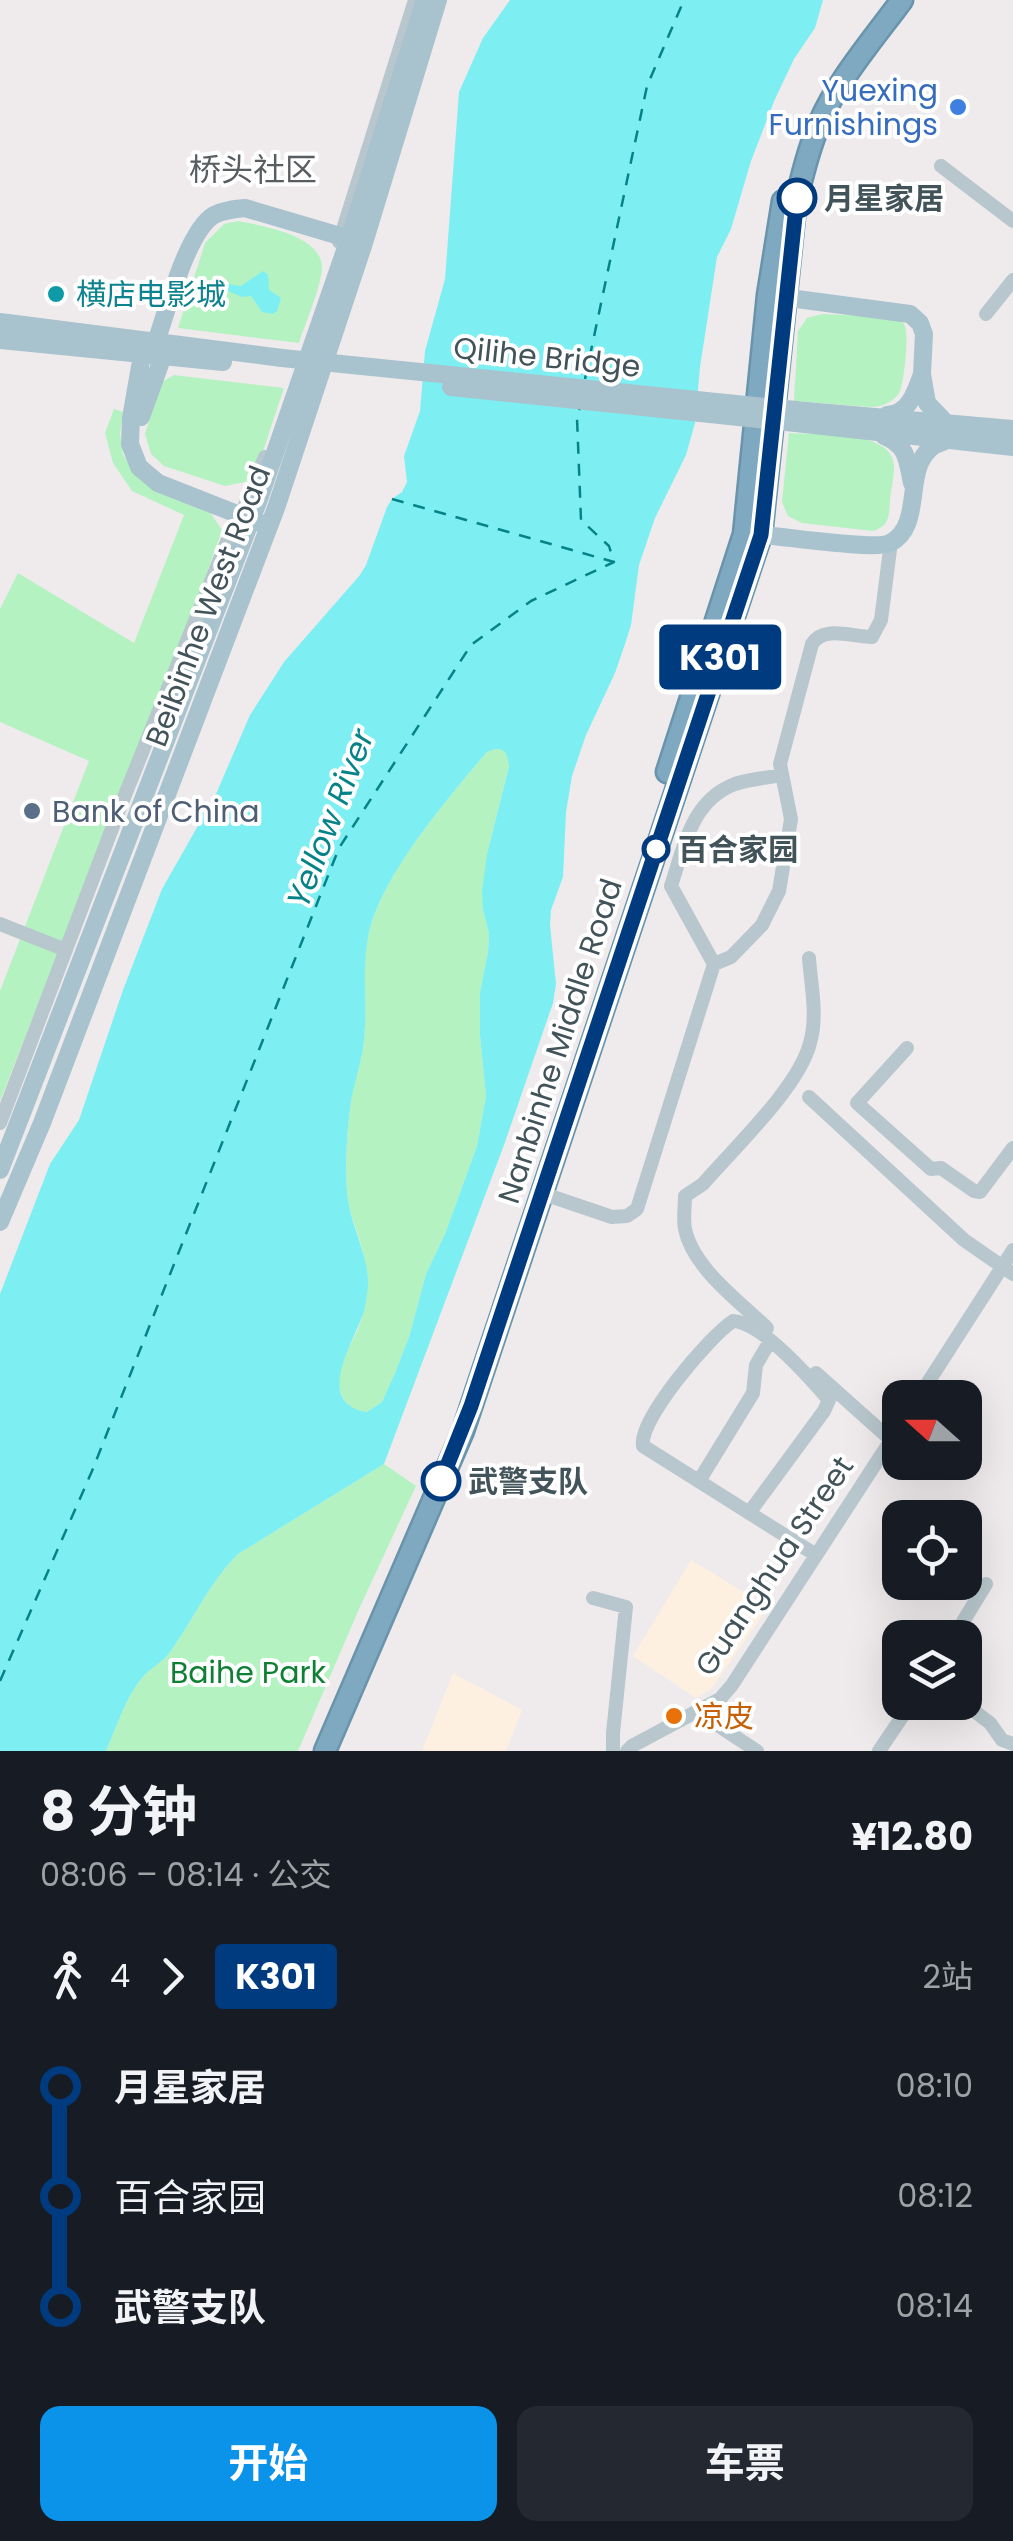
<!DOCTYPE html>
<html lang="zh">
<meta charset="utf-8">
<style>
body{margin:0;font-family:Poppins,"Noto Sans SC",sans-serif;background:#242831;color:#f1f3f6;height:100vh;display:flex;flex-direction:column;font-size:38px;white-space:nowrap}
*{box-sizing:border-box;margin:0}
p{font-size:32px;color:#9ea1a6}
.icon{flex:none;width:55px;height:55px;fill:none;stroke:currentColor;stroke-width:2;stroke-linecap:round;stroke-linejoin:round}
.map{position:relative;height:1751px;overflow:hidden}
.panel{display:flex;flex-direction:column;background:#171b24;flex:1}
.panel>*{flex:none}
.badge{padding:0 20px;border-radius:8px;font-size:35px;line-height:65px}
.needle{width:65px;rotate:291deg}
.fabs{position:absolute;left:882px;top:1380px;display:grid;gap:20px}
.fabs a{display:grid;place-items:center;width:100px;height:100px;border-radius:20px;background:#171b24;box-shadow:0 10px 40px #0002;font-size:50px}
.map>.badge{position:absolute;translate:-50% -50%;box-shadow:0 0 0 5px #fff}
.legs{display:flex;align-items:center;gap:15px;height:110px;padding:0 40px;font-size:32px}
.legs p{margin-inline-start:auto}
.head{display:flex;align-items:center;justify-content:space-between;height:170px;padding:0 40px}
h1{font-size:55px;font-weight:700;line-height:75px}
.action{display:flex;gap:20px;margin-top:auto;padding:20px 40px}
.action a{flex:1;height:115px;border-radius:20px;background:#0a93e9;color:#fff;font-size:40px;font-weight:700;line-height:115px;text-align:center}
.action a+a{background:#242831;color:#f1f3f6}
ul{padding:0 40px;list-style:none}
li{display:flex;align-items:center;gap:35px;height:110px;font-size:38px}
li i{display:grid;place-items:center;width:15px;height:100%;margin:0 12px;background:currentColor}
li i::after{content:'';width:25px;height:25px;margin:-12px;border:8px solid;border-radius:50%;background:#171b24}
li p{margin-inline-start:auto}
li:first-child i{background:linear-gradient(#0000 50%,currentColor 0)}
li:last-child i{background:linear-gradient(currentColor 50%,#0000 0)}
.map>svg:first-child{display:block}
.commercial{fill:#fdf0e1}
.green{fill:#b4f2c1}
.water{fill:#7deff2;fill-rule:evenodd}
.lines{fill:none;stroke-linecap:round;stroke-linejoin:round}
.stream{stroke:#7deff2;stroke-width:2.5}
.ferry{stroke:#058388;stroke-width:2.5;stroke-dasharray:12 10;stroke-linecap:butt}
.highway-casing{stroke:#6994ab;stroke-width:25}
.minor{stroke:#b8c7cd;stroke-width:14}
.major{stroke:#a8c2ce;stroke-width:18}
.highway{stroke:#7ea9c0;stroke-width:20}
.major-bridge{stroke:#a8c2ce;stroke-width:18}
.line-1-casing{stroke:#fff;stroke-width:22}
.line-1{stroke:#003b80;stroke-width:15}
.shop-dot{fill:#3f7fe0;stroke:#fff;stroke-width:4}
.stop-1-dot{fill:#fff;stroke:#003b80;stroke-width:5}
.culture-dot{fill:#0f9aa8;stroke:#fff;stroke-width:4}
.service-dot{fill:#5c6f8a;stroke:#fff;stroke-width:4}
.food-dot{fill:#e8710a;stroke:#fff;stroke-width:4}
.labels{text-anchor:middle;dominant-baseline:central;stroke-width:8;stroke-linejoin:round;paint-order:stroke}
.shop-label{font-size:30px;fill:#366cbe;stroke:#fff;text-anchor:end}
.stop-label{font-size:30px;font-weight:bold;fill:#42535a;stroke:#fff;text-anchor:start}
.culture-label{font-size:30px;fill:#0d838f;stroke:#fff;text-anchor:start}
.street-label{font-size:30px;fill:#42535a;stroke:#fff}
.service-label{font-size:30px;fill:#4e5e75;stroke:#fff;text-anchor:start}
.park-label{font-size:30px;fill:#0f8033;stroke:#fff}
.food-label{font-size:30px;fill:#c56008;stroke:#fff;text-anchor:start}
.neighbourhood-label{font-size:32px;fill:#585d61;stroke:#fff}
.water-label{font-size:32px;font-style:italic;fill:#058388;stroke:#fff}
</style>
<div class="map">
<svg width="1013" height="1751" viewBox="0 0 1013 1751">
<rect width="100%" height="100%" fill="#efebec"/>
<path class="commercial" d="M 691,1560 L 768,1607 L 711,1689 L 696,1698 L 633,1656 Z
M 453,1673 L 522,1710 L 506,1751 L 422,1751 Z"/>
<path class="green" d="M 238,221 C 263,226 321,235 322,267 C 322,285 305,324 299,343 L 178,328 L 205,243 L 224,224 Z
M 822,314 L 893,317 C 899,320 903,320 905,327 C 909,336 904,385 899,393 C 892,403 882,407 870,407 L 794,401 L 798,331 L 807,318 Z
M 174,375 L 284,388 L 256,472 L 245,482 L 225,486 L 164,466 L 151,454 L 145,434 L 162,382 Z
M 114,409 L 123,412 L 120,434 L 123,454 L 132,470 L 207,508 L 222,530 L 204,581 L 0,1101 L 0,991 L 89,761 L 0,722 L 0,609 L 18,573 L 134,643 L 184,515 L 132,491 L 113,463 L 105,433 Z
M 789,433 C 814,435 885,430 893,460 C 896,471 891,488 890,500 C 889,515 890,526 873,531 L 802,523 L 788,516 L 782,502 Z
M 495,749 C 507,749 507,755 509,765 L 487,854 L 483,910 L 489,933 L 488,952 L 480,992 L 480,1035 L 486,1096 L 477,1146 L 445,1234 L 426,1274 L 409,1337 L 395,1373 L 382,1402 L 367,1412 C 354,1410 344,1406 340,1390 C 333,1360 364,1333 364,1304 C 365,1290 366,1273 364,1258 C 361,1238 351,1220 348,1200 C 344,1169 347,1132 351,1101 C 354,1083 360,1067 363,1049 C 369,1009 359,968 370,928 C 386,870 448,798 487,752 Z
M 384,1464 L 416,1486 L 359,1609 L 298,1751 L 106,1751 C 116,1728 125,1699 141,1679 C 149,1669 162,1663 170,1652 C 194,1619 209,1583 238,1554 Z"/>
<path class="water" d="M 510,0 L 823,0 L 815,28 L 794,59 L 775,99 L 751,161 L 731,229 L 717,257 L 700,367 L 695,423 L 686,455 L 655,518 L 639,565 L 631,625 L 625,644 L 615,673 L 586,735 L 572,776 L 566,812 L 563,877 L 551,910 L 550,925 L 556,984 L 553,1003 L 504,1145 L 384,1464 L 238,1554 C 209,1583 194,1619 170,1652 C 162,1663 149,1669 141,1679 C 125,1699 116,1728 106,1751 L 0,1751 L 0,1294 L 50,1164 L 79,1120 L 123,990 L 162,889 L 216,794 L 250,715 L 284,662 L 360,575 L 366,565 L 387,507 L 392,499 L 402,492 L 407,482 L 404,456 L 420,411 L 425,351 L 445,279 L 459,92 L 483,38 ZM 495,749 C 507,749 507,755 509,766 L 487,854 L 482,891 L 483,910 L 489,933 L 488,952 L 480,992 L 480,1035 L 486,1096 L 477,1146 L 445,1234 L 426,1274 L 409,1337 L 395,1373 L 382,1402 L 367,1412 C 312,1403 355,1341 364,1311 C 366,1303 368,1290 368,1281 C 367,1253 352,1227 348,1200 C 344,1169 347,1132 351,1101 C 354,1084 360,1067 363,1049 C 369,1009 360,968 370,928 C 386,870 448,798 487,752 Z
M 263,271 L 268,275 L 269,290 L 281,298 L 277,311 L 273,314 L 262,312 L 251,296 L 242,297 L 228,291 L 222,299 C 212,297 201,303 191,300 L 196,292 L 221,283 L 241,286 Z"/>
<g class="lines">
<path class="stream" d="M 189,807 L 206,815"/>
<path class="ferry" d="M 585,379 L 647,86 L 684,0
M 392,499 L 614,562 L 609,546 L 581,520 L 577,418 L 580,407
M 0,1681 L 92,1471 L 339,848 L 471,645 L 531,601 L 614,562"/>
<g class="highway-casing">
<path id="highway" d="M 667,772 L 744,534 L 768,295 L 783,201
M 325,1751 L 463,1431 L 761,535 L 795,207 C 801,179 808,151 819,124 C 837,81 874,38 902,0"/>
</g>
<path class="minor" d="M 941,166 L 1013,221
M 339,242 L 415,0
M 986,314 L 1013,280
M 0,924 L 66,950
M 714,964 L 671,886 C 684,846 692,800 735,784 C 750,779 767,778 782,775
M 907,1048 L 857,1103 L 931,1169 L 941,1168 L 974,1191 L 980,1192 L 1013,1148
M 809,1097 L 964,1240 L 1013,1274
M 0,1123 L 121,805 L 228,539 L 241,515 L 265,457
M 541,1193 L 612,1217 L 627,1216 L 637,1209 L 714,964 L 731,957 L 762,925 L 779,891 L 791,819 L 780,764 L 812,644 C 824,625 852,637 872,637 L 881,620 L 891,542
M 767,1328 C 739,1301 693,1268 685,1229 C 683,1219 685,1206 685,1196 L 703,1184 C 734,1148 799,1087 810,1043 C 818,1016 811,986 809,958
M 816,1373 L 891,1440
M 918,1398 L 1013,1250
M 699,1481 L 753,1393 L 756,1365 L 770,1341
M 749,1513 L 824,1411 L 829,1400 C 810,1378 761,1322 733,1321 C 710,1336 638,1420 643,1446 L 816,1555
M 593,1598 L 626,1607 L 613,1733 L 613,1751
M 953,1638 L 986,1584
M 970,1708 L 990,1723 L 1002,1740 L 1013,1744
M 696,1711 L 757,1751
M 627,1751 L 632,1746 L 720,1699 L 732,1685 L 900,1426
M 879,1751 L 912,1702"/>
<path class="major" d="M 774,296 L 910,314 L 920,323 L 924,334 L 922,374 L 927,403 L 947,424
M 0,322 L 282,358
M 0,340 L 223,362
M 156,342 C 167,311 187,231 214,215 C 224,210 234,209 245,208 L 360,242
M 142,355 L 131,418 L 130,444 L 139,467 L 158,483 L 260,523
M 806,411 L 1013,429
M 887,415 C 909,414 915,393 922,374
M 141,417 L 163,356
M 805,424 L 1013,447
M 884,436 C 908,446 907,460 912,483
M 751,534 C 777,535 874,551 890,543 C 925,525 902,470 932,447 C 936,444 942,443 946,440
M 0,1170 L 258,502 L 349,239 L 425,0
M 0,1222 L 42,1123 L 276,508 L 364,243 L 438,0"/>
<use href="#highway" class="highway"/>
<path class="major-bridge" d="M 282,358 L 806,411
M 451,387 L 805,424"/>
</g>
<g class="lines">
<g class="line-1-casing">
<path id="line-1" d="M 441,1481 L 471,1406 L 761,535 L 797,198"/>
</g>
<use href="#line-1" class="line-1"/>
</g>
<circle class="shop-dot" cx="958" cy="107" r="10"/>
<g class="stop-1-dot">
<circle cx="797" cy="198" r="18"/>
<circle cx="656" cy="849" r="12"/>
<circle cx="441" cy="1481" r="18"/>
</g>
<circle class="culture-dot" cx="56" cy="294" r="10"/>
<circle class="service-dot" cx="32" cy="811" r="10"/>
<circle class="food-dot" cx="674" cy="1716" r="10"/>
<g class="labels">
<g class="shop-label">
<text x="938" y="90">Yuexing<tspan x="938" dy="34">Furnishings</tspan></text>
</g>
<g class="stop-label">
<text x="824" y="198">月星家居</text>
<text x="678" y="849">百合家园</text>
<text x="468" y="1481">武警支队</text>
</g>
<g class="culture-label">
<text x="76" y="294">横店电影城</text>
</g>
<g class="street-label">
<text transform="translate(547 357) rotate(6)">Qilihe Bridge</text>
<text transform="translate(208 606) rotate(-69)">Beibinhe West Road</text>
<text transform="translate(560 1041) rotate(-72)">Nanbinhe Middle Road</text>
<text transform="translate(774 1566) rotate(-56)">Guanghua Street</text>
</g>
<g class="service-label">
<text x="52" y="811">Bank of China</text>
</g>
<g class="park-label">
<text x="248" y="1672">Baihe Park</text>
</g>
<g class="food-label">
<text x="694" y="1716">凉皮</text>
</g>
<g class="neighbourhood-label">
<text x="253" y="169">桥头社区</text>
</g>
<g class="water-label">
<text transform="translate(330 818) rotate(-69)">Yellow River</text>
</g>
</g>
</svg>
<div class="fabs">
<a><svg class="needle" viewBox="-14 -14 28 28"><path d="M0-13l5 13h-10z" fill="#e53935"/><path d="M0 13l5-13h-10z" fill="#9ea1a6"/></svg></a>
<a><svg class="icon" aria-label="locate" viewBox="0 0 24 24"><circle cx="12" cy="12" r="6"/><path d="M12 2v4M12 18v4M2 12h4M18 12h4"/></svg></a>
<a><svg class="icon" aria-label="layers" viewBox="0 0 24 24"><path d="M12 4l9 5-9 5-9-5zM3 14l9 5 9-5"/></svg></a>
</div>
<b class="badge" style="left:720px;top:657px;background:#003b80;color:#fff">K301</b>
</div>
<section class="panel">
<div class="head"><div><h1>8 分钟</h1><p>08:06 – 08:14 · 公交</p></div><b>¥12.80</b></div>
<div class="legs"><svg class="icon" aria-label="walk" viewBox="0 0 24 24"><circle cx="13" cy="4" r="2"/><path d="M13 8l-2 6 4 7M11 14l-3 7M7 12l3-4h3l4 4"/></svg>4<svg class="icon" aria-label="forward" viewBox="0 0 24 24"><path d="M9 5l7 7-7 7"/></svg><b class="badge" style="background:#003b80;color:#fff">K301</b><p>2站</p></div>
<ul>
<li><i style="color:#003b80"></i><b>月星家居</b><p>08:10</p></li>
<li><i style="color:#003b80"></i><span>百合家园</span><p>08:12</p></li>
<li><i style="color:#003b80"></i><b>武警支队</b><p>08:14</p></li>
</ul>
<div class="action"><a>开始</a><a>车票</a></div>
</section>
